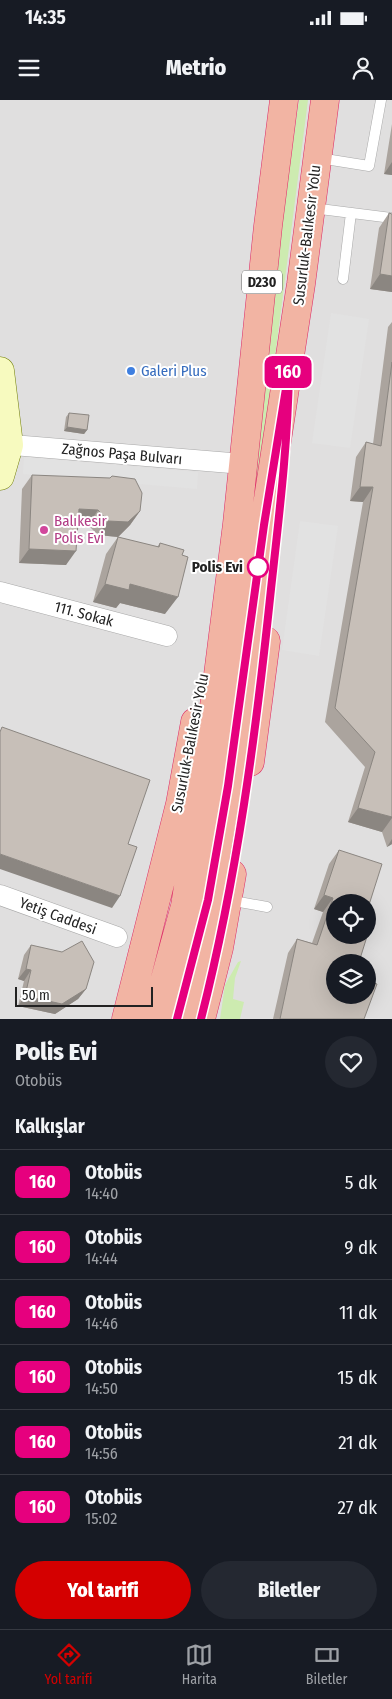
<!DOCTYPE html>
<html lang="tr">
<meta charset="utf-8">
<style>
body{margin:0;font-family:"Fira Sans Condensed",sans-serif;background:#242831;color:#f1f3f6;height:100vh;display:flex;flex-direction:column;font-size:19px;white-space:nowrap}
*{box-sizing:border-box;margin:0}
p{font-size:16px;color:#9ea1a6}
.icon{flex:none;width:28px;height:28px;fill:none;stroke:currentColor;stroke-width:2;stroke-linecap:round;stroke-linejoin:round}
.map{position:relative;height:919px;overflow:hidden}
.sheet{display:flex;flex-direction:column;background:#171b24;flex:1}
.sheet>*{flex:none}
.badge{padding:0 10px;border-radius:8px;font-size:18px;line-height:32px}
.fabs{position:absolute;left:326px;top:794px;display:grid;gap:10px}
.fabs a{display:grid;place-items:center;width:50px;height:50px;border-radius:50%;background:#171b24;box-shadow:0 5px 20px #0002;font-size:25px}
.scale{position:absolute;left:15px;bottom:12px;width:138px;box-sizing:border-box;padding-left:5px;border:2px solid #222;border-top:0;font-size:14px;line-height:18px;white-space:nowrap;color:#222;-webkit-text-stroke:4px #fff;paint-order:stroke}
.map>.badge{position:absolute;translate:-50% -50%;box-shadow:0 0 0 2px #fff}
h2{padding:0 15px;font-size:19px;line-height:45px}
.round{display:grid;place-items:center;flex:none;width:52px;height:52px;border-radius:26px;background:#242831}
.overview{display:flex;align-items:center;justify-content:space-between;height:85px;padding:0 15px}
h1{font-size:24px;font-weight:800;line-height:38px}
.primary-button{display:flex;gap:10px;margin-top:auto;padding:10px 15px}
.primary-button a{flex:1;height:58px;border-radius:30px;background:#d40000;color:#fff;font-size:20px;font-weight:800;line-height:58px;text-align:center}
.primary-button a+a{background:#242831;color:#f1f3f6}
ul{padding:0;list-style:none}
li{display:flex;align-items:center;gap:15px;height:65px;padding:0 15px;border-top:1px solid #363941}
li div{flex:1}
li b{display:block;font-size:19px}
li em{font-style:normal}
li .badge{min-width:55px;font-weight:700;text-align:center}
.status{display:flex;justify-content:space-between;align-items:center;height:35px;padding:0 25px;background:#171b24;direction:ltr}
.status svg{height:14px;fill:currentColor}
header{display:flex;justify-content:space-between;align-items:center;height:65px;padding:0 15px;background:#171b24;font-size:22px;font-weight:800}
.tab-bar{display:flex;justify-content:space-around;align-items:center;height:70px;border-top:1px solid #363941;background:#171b24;font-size:14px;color:#9ea1a6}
.tab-bar a{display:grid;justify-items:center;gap:2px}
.tab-bar .selected{color:#d40000}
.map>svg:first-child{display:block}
.residential{fill:#e0dfdf;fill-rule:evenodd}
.grass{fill:#cdebb0}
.parking{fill:#e2e2e2}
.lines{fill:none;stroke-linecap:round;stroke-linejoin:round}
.service-casing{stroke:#a9a9a9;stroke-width:11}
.minor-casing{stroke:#a9a9a9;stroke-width:21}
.secondary-casing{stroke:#707d05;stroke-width:29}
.trunk-casing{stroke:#dc2a67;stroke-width:29}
.service{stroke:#fff;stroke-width:10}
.minor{stroke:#fff;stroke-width:20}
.secondary{stroke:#f7fabf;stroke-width:28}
.trunk{stroke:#f2b4a3;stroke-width:28}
.wall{fill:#aba49e}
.shaded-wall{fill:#8b8681}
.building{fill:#c7bfb8;stroke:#8b8681}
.line-casing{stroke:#fff;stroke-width:11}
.line{stroke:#e6007e;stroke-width:8}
.shop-dot{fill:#3f7fe0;stroke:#fff;stroke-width:2}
.hotel-dot{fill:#d1479c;stroke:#fff;stroke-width:2}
.stop-dot{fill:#fff;stroke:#e6007e;stroke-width:2.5}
.labels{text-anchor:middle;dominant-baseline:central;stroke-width:4;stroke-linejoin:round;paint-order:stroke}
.shield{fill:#fff;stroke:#646464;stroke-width:1}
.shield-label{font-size:14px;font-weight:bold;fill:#222}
.street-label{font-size:15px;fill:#222;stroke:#fff}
.shop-label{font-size:15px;fill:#366cbe;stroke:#fff;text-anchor:start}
.hotel-label{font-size:15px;fill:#b23c85;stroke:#fff;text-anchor:start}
.stop-label{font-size:15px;font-weight:bold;fill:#222;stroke:#fff;text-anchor:end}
</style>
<div class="status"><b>14:35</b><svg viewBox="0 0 49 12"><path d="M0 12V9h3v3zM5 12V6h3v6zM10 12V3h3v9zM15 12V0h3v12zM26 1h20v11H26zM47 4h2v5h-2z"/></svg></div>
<header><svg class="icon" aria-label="menu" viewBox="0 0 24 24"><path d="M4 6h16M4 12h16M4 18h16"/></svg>Metrio<svg class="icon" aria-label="person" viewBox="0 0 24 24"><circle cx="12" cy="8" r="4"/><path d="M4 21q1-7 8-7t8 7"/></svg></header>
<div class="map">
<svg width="392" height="919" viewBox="0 0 392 919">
<rect width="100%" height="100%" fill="#f2efe9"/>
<path class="residential" d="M 0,0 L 392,0 L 392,919 L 0,919 ZM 335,802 L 368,802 L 368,835 L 335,835 ZM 335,862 L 368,862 L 368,895 L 335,895 Z"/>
<path class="grass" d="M 299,0 L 308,0 L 263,350 L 244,471 L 278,149 Z
M 241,861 L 235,878 L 233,899 L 244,902 L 240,919 L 220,919 L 225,885 L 238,862 Z"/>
<path class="parking" d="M 331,213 L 369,219 L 350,348 L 312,343 Z
M 24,357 L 198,372 L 197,389 L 23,374 Z
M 300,421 L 338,426 L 319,556 L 282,550 Z"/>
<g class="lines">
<g class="service-casing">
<path id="service" d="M 319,58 L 369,66 L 381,0
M 312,108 L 392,118
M 343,179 L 351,113
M 228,800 L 267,807"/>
</g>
<g class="minor-casing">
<path id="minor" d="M 0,344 L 243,364
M 0,492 L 167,536
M 0,795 L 117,837"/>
</g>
<g class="secondary-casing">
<path id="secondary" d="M 0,271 L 9,345 L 0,376"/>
</g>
<g class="trunk-casing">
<path id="trunk" d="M 250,662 L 266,541
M 126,919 L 180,704 L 195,622
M 154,919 L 185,806 L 204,686 L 237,424 L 268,126 L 284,0
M 177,919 L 208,800 L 228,686 L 264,425 L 301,184 L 325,0
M 201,919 L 219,848 L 232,774"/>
</g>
<use href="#service" class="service"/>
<use href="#minor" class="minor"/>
<use href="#secondary" class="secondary"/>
<use href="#trunk" class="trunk"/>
</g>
<path class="wall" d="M 392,24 L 392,75 L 384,74 Z
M 389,113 L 392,192 L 370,189 L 379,128 Z
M 392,222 L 392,744 L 387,747 L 382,732 L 348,722 L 365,667 L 325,622 L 363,402 L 350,401 L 356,357 L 366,342 L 373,344 L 388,227 Z
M 69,313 L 87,330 L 84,334 L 64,331 L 66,317 Z
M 32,375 L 140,411 L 130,425 L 118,437 L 157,447 L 160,443 L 165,514 L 120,503 L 116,508 L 93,502 L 106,454 L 118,437 L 98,435 L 88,425 L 78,424 L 66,465 L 19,463 L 22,389 Z
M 339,750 L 335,862 L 364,919 L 273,919 L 288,853 L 297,839 L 312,843 L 323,812 L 314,809 L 329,764 Z
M 31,845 L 86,889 L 78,899 L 55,914 L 18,906 L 24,881 L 18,879 L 24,855 Z"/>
<path class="shaded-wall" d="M 392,62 L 392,75 L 384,74 Z
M 380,174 L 392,176 L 392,192 L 370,189 Z
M 67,327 L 87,330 L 84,334 L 64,331 Z
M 360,387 L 373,387 L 363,402 L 350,401 Z
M 79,409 L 98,410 L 88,425 L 68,424 Z
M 140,411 L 130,425 L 118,437 L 98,435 L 108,421 Z
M 29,449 L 76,451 L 66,465 L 19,463 Z
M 105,484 L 130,484 L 178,497 L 165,514 L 120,503 L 116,508 L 93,502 Z
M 358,708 L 392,717 L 392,718 L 382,732 L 348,722 Z
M 392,739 L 392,744 L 387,747 Z
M 0,754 L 120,796 L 112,808 L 0,769 Z
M 324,795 L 333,798 L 323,812 L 314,809 Z
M 26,869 L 31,870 L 24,881 L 18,879 Z
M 86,889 L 78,899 L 55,914 L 18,906 L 25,896 Z"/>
<path class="building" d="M 389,113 L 392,114 L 392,176 L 380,174 Z
M 392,262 L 392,717 L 358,708 L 375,652 L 335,608 L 373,387 L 360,387 L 366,342 L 381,346 Z
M 69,313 L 89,315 L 87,330 L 67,327 Z
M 32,375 L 110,378 L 112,376 L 135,379 L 142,393 L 140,411 L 128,422 L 108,421 L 98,410 L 79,409 L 76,451 L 29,449 Z
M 118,437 L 159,447 L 160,443 L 184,450 L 182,455 L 188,457 L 178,497 L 130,484 L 129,490 L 105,484 Z
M 2,627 L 150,680 L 128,744 L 137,747 L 120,796 L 0,754 L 0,632 Z
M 339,750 L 382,764 L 368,808 L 368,802 L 335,802 L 335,835 L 368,835 L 368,829 L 369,830 L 359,862 L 335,862 L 335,895 L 368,895 L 368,881 L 377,884 L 364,919 L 280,919 L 297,839 L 317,845 L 333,798 L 324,795 Z
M 82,841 L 94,862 L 86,889 L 62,904 L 25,896 L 31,870 L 26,869 L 31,845 L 62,852 Z"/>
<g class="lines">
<g class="line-casing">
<path id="line" d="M 177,919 L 208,800 L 228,686 L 264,425 L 289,270 C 288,344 279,416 271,489 C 256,633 237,778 201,919"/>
</g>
<use href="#line" class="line"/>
</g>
<circle class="shop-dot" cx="131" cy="271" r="5"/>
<circle class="hotel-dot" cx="44" cy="430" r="5"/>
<circle class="stop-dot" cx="258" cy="467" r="10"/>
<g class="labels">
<rect class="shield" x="242" y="170.5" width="40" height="23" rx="4"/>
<g class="shield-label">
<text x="262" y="182">D230</text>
</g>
<g class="street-label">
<text transform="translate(307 135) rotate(-83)">Susurluk-Balıkesir Yolu</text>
<text transform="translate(122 354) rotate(5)">Zağnos Paşa Bulvarı</text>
<text transform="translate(84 514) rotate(15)">111. Sokak</text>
<text transform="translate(190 643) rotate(-79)">Susurluk-Balıkesir Yolu</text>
<text transform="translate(58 816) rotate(20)">Yetiş Caddesi</text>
</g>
<g class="shop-label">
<text x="141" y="271">Galeri Plus</text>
</g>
<g class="hotel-label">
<text x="54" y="421">Balıkesir<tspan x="54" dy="17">Polis Evi</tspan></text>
</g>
<g class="stop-label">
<text x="243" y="467">Polis Evi</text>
</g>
</g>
</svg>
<div class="fabs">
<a><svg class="icon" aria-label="locate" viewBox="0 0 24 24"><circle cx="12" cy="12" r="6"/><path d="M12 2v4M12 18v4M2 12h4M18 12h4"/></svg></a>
<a><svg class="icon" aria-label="layers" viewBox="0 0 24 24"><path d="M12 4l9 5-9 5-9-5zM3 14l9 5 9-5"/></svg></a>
</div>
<div class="scale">50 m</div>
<b class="badge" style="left:288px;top:272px;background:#e6007e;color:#fff">160</b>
</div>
<section class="sheet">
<div class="overview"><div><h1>Polis Evi</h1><p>Otobüs</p></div><a class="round"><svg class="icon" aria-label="heart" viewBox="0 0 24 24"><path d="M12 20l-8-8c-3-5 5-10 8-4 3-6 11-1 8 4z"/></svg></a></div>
<h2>Kalkışlar</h2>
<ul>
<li><span class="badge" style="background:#e6007e;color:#fff">160</span><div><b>Otobüs</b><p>14:40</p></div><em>5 dk</em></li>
<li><span class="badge" style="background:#e6007e;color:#fff">160</span><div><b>Otobüs</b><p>14:44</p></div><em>9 dk</em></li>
<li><span class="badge" style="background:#e6007e;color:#fff">160</span><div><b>Otobüs</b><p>14:46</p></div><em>11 dk</em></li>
<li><span class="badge" style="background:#e6007e;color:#fff">160</span><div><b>Otobüs</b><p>14:50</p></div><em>15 dk</em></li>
<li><span class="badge" style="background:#e6007e;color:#fff">160</span><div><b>Otobüs</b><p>14:56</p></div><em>21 dk</em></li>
<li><span class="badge" style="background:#e6007e;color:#fff">160</span><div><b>Otobüs</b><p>15:02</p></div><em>27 dk</em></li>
</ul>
<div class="primary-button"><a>Yol tarifi</a><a>Biletler</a></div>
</section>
<nav class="tab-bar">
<a class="selected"><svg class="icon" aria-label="directions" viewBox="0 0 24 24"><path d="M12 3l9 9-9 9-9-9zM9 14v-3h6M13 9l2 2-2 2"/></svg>Yol tarifi</a>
<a><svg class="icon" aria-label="map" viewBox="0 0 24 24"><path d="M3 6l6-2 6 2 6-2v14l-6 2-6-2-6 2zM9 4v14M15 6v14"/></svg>Harita</a>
<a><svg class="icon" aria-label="tickets" viewBox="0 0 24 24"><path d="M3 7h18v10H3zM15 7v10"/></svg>Biletler</a>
</nav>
